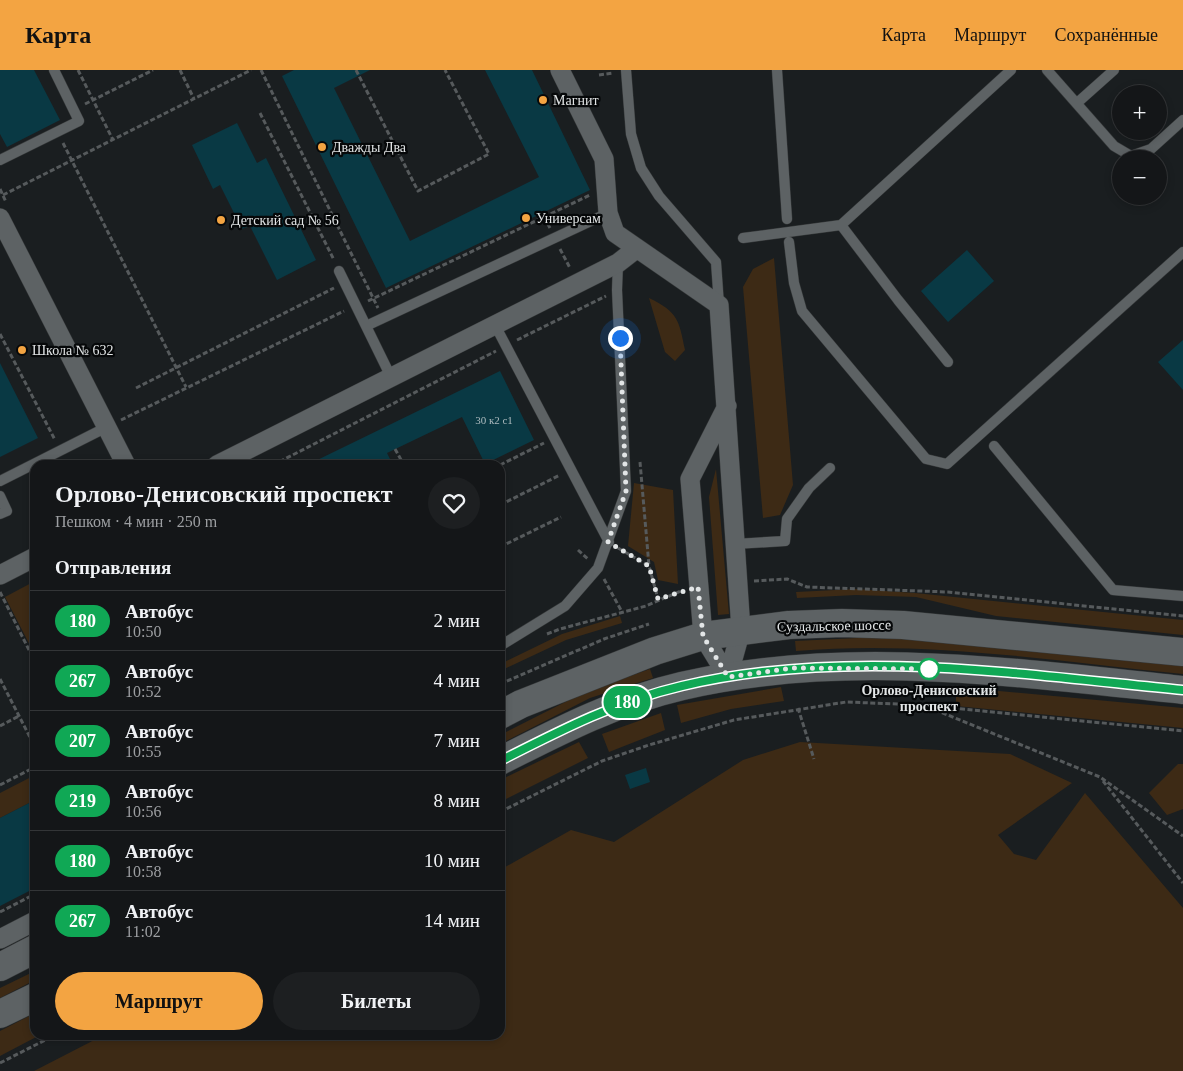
<!DOCTYPE html>
<html lang="ru">
<meta charset="utf-8">
<style>
body{margin:0;font-family:"Times New Roman",serif;background:#1d1f21;color:#f1f3f6;height:100vh;display:flex;flex-direction:column;font-size:19px;white-space:nowrap}
*{box-sizing:border-box;margin:0}
p{font-size:16px;color:#9d9fa2}
.icon{flex:none;width:28px;height:28px;fill:none;stroke:currentColor;stroke-width:2;stroke-linecap:round;stroke-linejoin:round}
.map{position:relative;flex:1;overflow:hidden}
.details{position:absolute;left:30px;top:390px;width:475px;height:580px;display:flex;flex-direction:column;background:#141618;border-radius:15px;box-shadow:0 2px 8px #0003,0 0 0 1px #333537}
.details>*{flex:none}
.badge{padding:0 10px;border-radius:16px;font-size:18px;line-height:32px}
.buttons{position:absolute;left:1112px;top:15px;display:grid;gap:10px}
.buttons a{display:grid;place-items:center;width:55px;height:55px;border-radius:50%;background:#141618;box-shadow:0 2px 8px #0003,0 0 0 1px #333537;font-size:25px}
.you{position:absolute;width:25px;height:25px;margin:-12px;border:4px solid #fff;border-radius:50%;background:#1a73e8;box-shadow:0 0 0 8px #1a73e833}
.map>.badge{position:absolute;translate:-50% -50%;box-shadow:0 0 0 2px #fff}
h2{padding:0 25px;font-size:19px;line-height:45px}
.round{display:grid;place-items:center;flex:none;width:52px;height:52px;border-radius:26px;background:#1d1f21}
.headline{display:flex;align-items:center;justify-content:space-between;height:85px;padding:0 25px}
h1{font-size:24px;font-weight:800;line-height:38px}
.cta{display:flex;gap:10px;margin-top:auto;padding:10px 25px}
.cta a{flex:1;height:58px;border-radius:30px;background:#f3a442;color:#111;font-size:20px;font-weight:800;line-height:58px;text-align:center}
.cta a+a{background:#1d1f21;color:#f1f3f6}
ul{padding:0;list-style:none}
li{display:flex;align-items:center;gap:15px;height:60px;padding:0 25px;border-top:1px solid #333537}
li div{flex:1}
li b{display:block;font-size:19px}
li em{font-style:normal}
li .badge{min-width:55px;font-weight:700;text-align:center}
header{display:flex;align-items:center;gap:30px;box-sizing:border-box;height:70px;padding:0 25px;background:#f3a442;color:#111}
header strong{font-size:24px}
nav{display:flex;gap:28px;margin-inline-start:auto;font-size:18px}
.map>svg:first-child{display:block}
.green{fill:#3d2a15}
.building{fill:#093944}
.lines{fill:none;stroke-linecap:round;stroke-linejoin:round}
.lane-casing{stroke:#36393a;stroke-width:11}
.street-casing{stroke:#36393a;stroke-width:20}
.secondary-casing{stroke:#36393a;stroke-width:29}
.path{stroke:#565a5c;stroke-width:3;stroke-dasharray:5 2.5;stroke-linecap:butt}
.lane{stroke:#5d6264;stroke-width:10}
.street{stroke:#5d6264;stroke-width:19}
.secondary{stroke:#5d6264;stroke-width:28}
.line-casing{stroke:#fff;stroke-width:11}
.line{stroke:#10a855;stroke-width:8}
.walk{stroke:#e2e5e6;stroke-width:5;stroke-dasharray:0 9}
.poi-dot{fill:#f3a442;stroke:#060809;stroke-width:2}
.stop-dot{fill:#fff;stroke:#10a855;stroke-width:2.5}
.labels{text-anchor:middle;dominant-baseline:central;stroke-width:4.5;stroke-linejoin:round;paint-order:stroke}
.number-label{font-size:11px;fill:#acbabe}
.poi-label{font-size:14px;fill:#e2e5e6;stroke:#060809;text-anchor:start}
.street-label{font-size:14px;fill:#e2e5e6;stroke:#060809}
.stop-label{font-size:14px;font-weight:bold;fill:#e2e5e6;stroke:#060809}
</style>
<header>
<strong>Карта</strong>
<nav><a>Карта</a><a>Маршрут</a><a>Сохранённые</a></nav>
</header>
<div class="map">
<svg width="1183" height="1001" viewBox="0 0 1183 1001">
<rect width="100%" height="100%" fill="#1a1e20"/>
<path class="green" d="M 774,188 L 793,415 L 780,445 L 763,448 L 743,217 L 753,199 Z
M 649,228 C 678,242 679,250 685,280 L 675,291 L 665,282 Z
M 716,399 L 729,544 L 718,545 L 709,427 Z
M 634,413 L 673,420 L 678,514 L 658,510 L 654,492 L 628,476 Z
M 35,511 L 35,527 L 29,530 L 35,542 L 35,585 L 5,527 Z
M 855,519 L 915,523 L 1183,550 L 1183,565 L 996,546 L 916,527 L 856,525 L 797,528 L 796,522 Z
M 620,546 L 622,553 L 566,570 L 500,601 L 500,594 L 562,564 Z
M 858,568 L 916,568 L 1183,594 L 1183,604 C 1055,591 925,570 796,581 L 795,571 Z
M 650,599 L 653,608 L 590,628 L 500,674 L 500,665 L 587,621 Z
M 781,617 L 784,631 L 731,639 L 681,653 L 677,635 Z
M 999,621 L 1183,638 L 1183,658 L 956,636 L 956,626 Z
M 661,643 L 665,660 L 609,682 L 602,664 Z
M 579,672 L 588,688 L 500,732 L 500,710 Z
M 800,672 L 1010,684 L 1072,713 L 998,765 L 1014,784 L 1036,790 L 1085,723 L 1183,838 L 1183,1001 L 34,1001 L 104,965 L 500,965 L 500,800 L 571,760 L 614,772 L 743,690 Z
M 1178,694 L 1183,694 L 1183,739 L 1167,745 L 1149,723 Z
M 35,705 L 35,730 L 0,748 L 0,723 Z
M 35,901 L 35,910 L 0,928 L 0,918 Z
M 35,943 L 35,965 L 40,965 L 0,986 L 0,961 Z"/>
<path class="building" d="M 0,0 L 34,0 L 60,50 L 7,77 L 0,64 Z
M 294,0 L 370,0 L 334,18 L 410,171 L 539,107 L 485,0 L 532,0 L 590,120 L 386,218 L 282,6 Z
M 237,53 L 257,93 L 266,88 L 316,190 L 277,210 L 250,156 L 242,159 L 220,115 L 213,119 L 192,75 Z
M 967,180 L 994,211 L 948,252 L 921,221 Z
M 1183,270 L 1183,320 L 1158,292 Z
M 0,293 L 38,368 L 0,387 Z
M 500,301 L 534,370 L 485,394 L 462,347 L 387,383 L 393,395 L 307,395 Z
M 646,698 L 650,712 L 630,719 L 625,705 Z
M 35,730 L 35,818 L 0,836 L 0,748 Z"/>
<g class="lines">
<g class="lane-casing">
<path id="lane" d="M 626,0 L 631,64 L 641,98 L 659,126 L 716,192 L 719,235
M 777,0 L 787,149
M 1047,0 L 1114,76 L 1131,86 L 1151,79 L 1183,50
M 1077,33 L 1114,0
M 0,90 L 79,51 L 54,0
M 841,155 L 898,230 L 948,292
M 743,168 L 841,155 L 1011,0
M 789,172 L 794,213 L 802,241 L 926,389 L 947,394 L 1183,182
M 339,201 L 391,307
M 495,255 L 609,472
M 366,256 L 608,143
M 994,376 L 1113,520 L 1183,526
M 0,411 L 107,357
M 0,426 L 7,441 L 0,444
M 735,474 L 785,471 L 787,449 L 809,418 L 830,398
M 500,576 L 565,536 L 598,498 L 626,421 L 617,220 L 618,193"/>
</g>
<g class="street-casing">
<path id="street" d="M 560,0 L 604,89 L 608,143 L 615,163 L 719,235 L 741,560 L 728,607
M 0,148 L 126,395
M 727,336 L 690,409 L 703,566 L 728,607
M 217,395 L 618,193 L 636,179
M 0,505 L 35,487
M 0,869 L 35,851"/>
</g>
<g class="secondary-casing">
<path id="secondary" d="M 500,645 L 521,634 L 655,581 L 703,566 L 789,555 L 842,553 L 903,555 L 1183,582
M 500,691 C 559,661 617,631 682,616 C 845,578 1019,603 1183,620
M 0,897 L 35,879
M 0,944 L 35,927"/>
</g>
<path class="path" d="M 78,0 L 113,70
M 180,0 L 194,29
M 261,0 L 378,238
M 356,0 L 418,121 L 489,84 L 445,0
M 599,5 L 613,3
M 85,34 L 153,0
M 260,43 L 334,190
M 63,73 L 186,317
M 0,119 L 6,132
M 3,125 L 251,0
M 544,147 L 550,158
M 560,179 L 570,198
M 368,231 L 590,125
M 0,264 L 55,370
M 517,270 L 606,226
M 136,318 L 334,218
M 121,350 L 344,241
M 395,379 L 404,395
M 640,392 L 649,496
M 273,395 L 496,281
M 500,395 L 544,373
M 500,435 L 560,405
M 500,477 L 561,447
M 618,478 L 649,496 L 658,529
M 578,480 L 588,489
M 604,509 L 622,542
M 754,511 L 787,509 L 807,517 L 948,522 L 1183,546
M 0,522 L 35,592
M 547,564 L 560,559 L 646,536 L 683,520
M 0,609 L 35,677
M 500,614 L 604,569 L 649,554
M 928,637 L 1100,707 L 1183,766
M 798,638 L 814,689
M 0,656 L 19,646
M 1103,711 L 1183,813
M 0,715 L 35,697
M 500,742 L 602,691 L 649,675 L 734,650 L 846,632 L 923,635 L 1183,661
M 0,842 L 35,824
M 0,993 L 55,965"/>
<use href="#lane" class="lane"/>
<use href="#street" class="street"/>
<use href="#secondary" class="secondary"/>
</g>
<g class="lines">
<g class="line-casing">
<path id="line" d="M 500,691 C 559,661 617,631 682,616 C 845,577 1019,604 1183,620"/>
</g>
<use href="#line" class="line"/>
<path class="walk" d="M 620,268 L 626,421 L 608,472 L 649,496 L 658,529 L 698,517 L 703,566 L 728,607 L 792,598 L 929,599"/>
</g>
<g class="poi-dot">
<circle cx="543" cy="30" r="5"/>
<circle cx="322" cy="77" r="5"/>
<circle cx="526" cy="148" r="5"/>
<circle cx="221" cy="150" r="5"/>
<circle cx="22" cy="280" r="5"/>
</g>
<circle class="stop-dot" cx="929" cy="599" r="10"/>
<g class="labels">
<g class="number-label">
<text x="494" y="350">30 к2 с1</text>
</g>
<g class="poi-label">
<text x="553" y="30">Магнит</text>
<text x="332" y="77">Дважды Два</text>
<text x="536" y="148">Универсам</text>
<text x="231" y="150">Детский сад № 56</text>
<text x="32" y="280">Школа № 632</text>
</g>
<g class="street-label">
<text transform="translate(834 556) rotate(-1)">Суздальское шоссе</text>
</g>
<g class="stop-label">
<text x="929" y="620">Орлово-Денисовский<tspan x="929" dy="16">проспект</tspan></text>
</g>
</g>
</svg>
<div class="buttons">
<a>+</a>
<a>−</a>
</div>
<div class="you" style="left:620px;top:268px"></div>
<b class="badge" style="left:627px;top:632px;background:#10a855;color:#fff">180</b>
<section class="details">
<div class="headline"><div><h1>Орлово-Денисовский проспект</h1><p>Пешком · 4 мин · 250 m</p></div><a class="round"><svg class="icon" aria-label="heart" viewBox="0 0 24 24"><path d="M12 20l-8-8c-3-5 5-10 8-4 3-6 11-1 8 4z"/></svg></a></div>
<h2>Отправления</h2>
<ul>
<li><span class="badge" style="background:#10a855;color:#fff">180</span><div><b>Автобус</b><p>10:50</p></div><em>2 мин</em></li>
<li><span class="badge" style="background:#10a855;color:#fff">267</span><div><b>Автобус</b><p>10:52</p></div><em>4 мин</em></li>
<li><span class="badge" style="background:#10a855;color:#fff">207</span><div><b>Автобус</b><p>10:55</p></div><em>7 мин</em></li>
<li><span class="badge" style="background:#10a855;color:#fff">219</span><div><b>Автобус</b><p>10:56</p></div><em>8 мин</em></li>
<li><span class="badge" style="background:#10a855;color:#fff">180</span><div><b>Автобус</b><p>10:58</p></div><em>10 мин</em></li>
<li><span class="badge" style="background:#10a855;color:#fff">267</span><div><b>Автобус</b><p>11:02</p></div><em>14 мин</em></li>
</ul>
<div class="cta"><a>Маршрут</a><a>Билеты</a></div>
</section>
</div>
